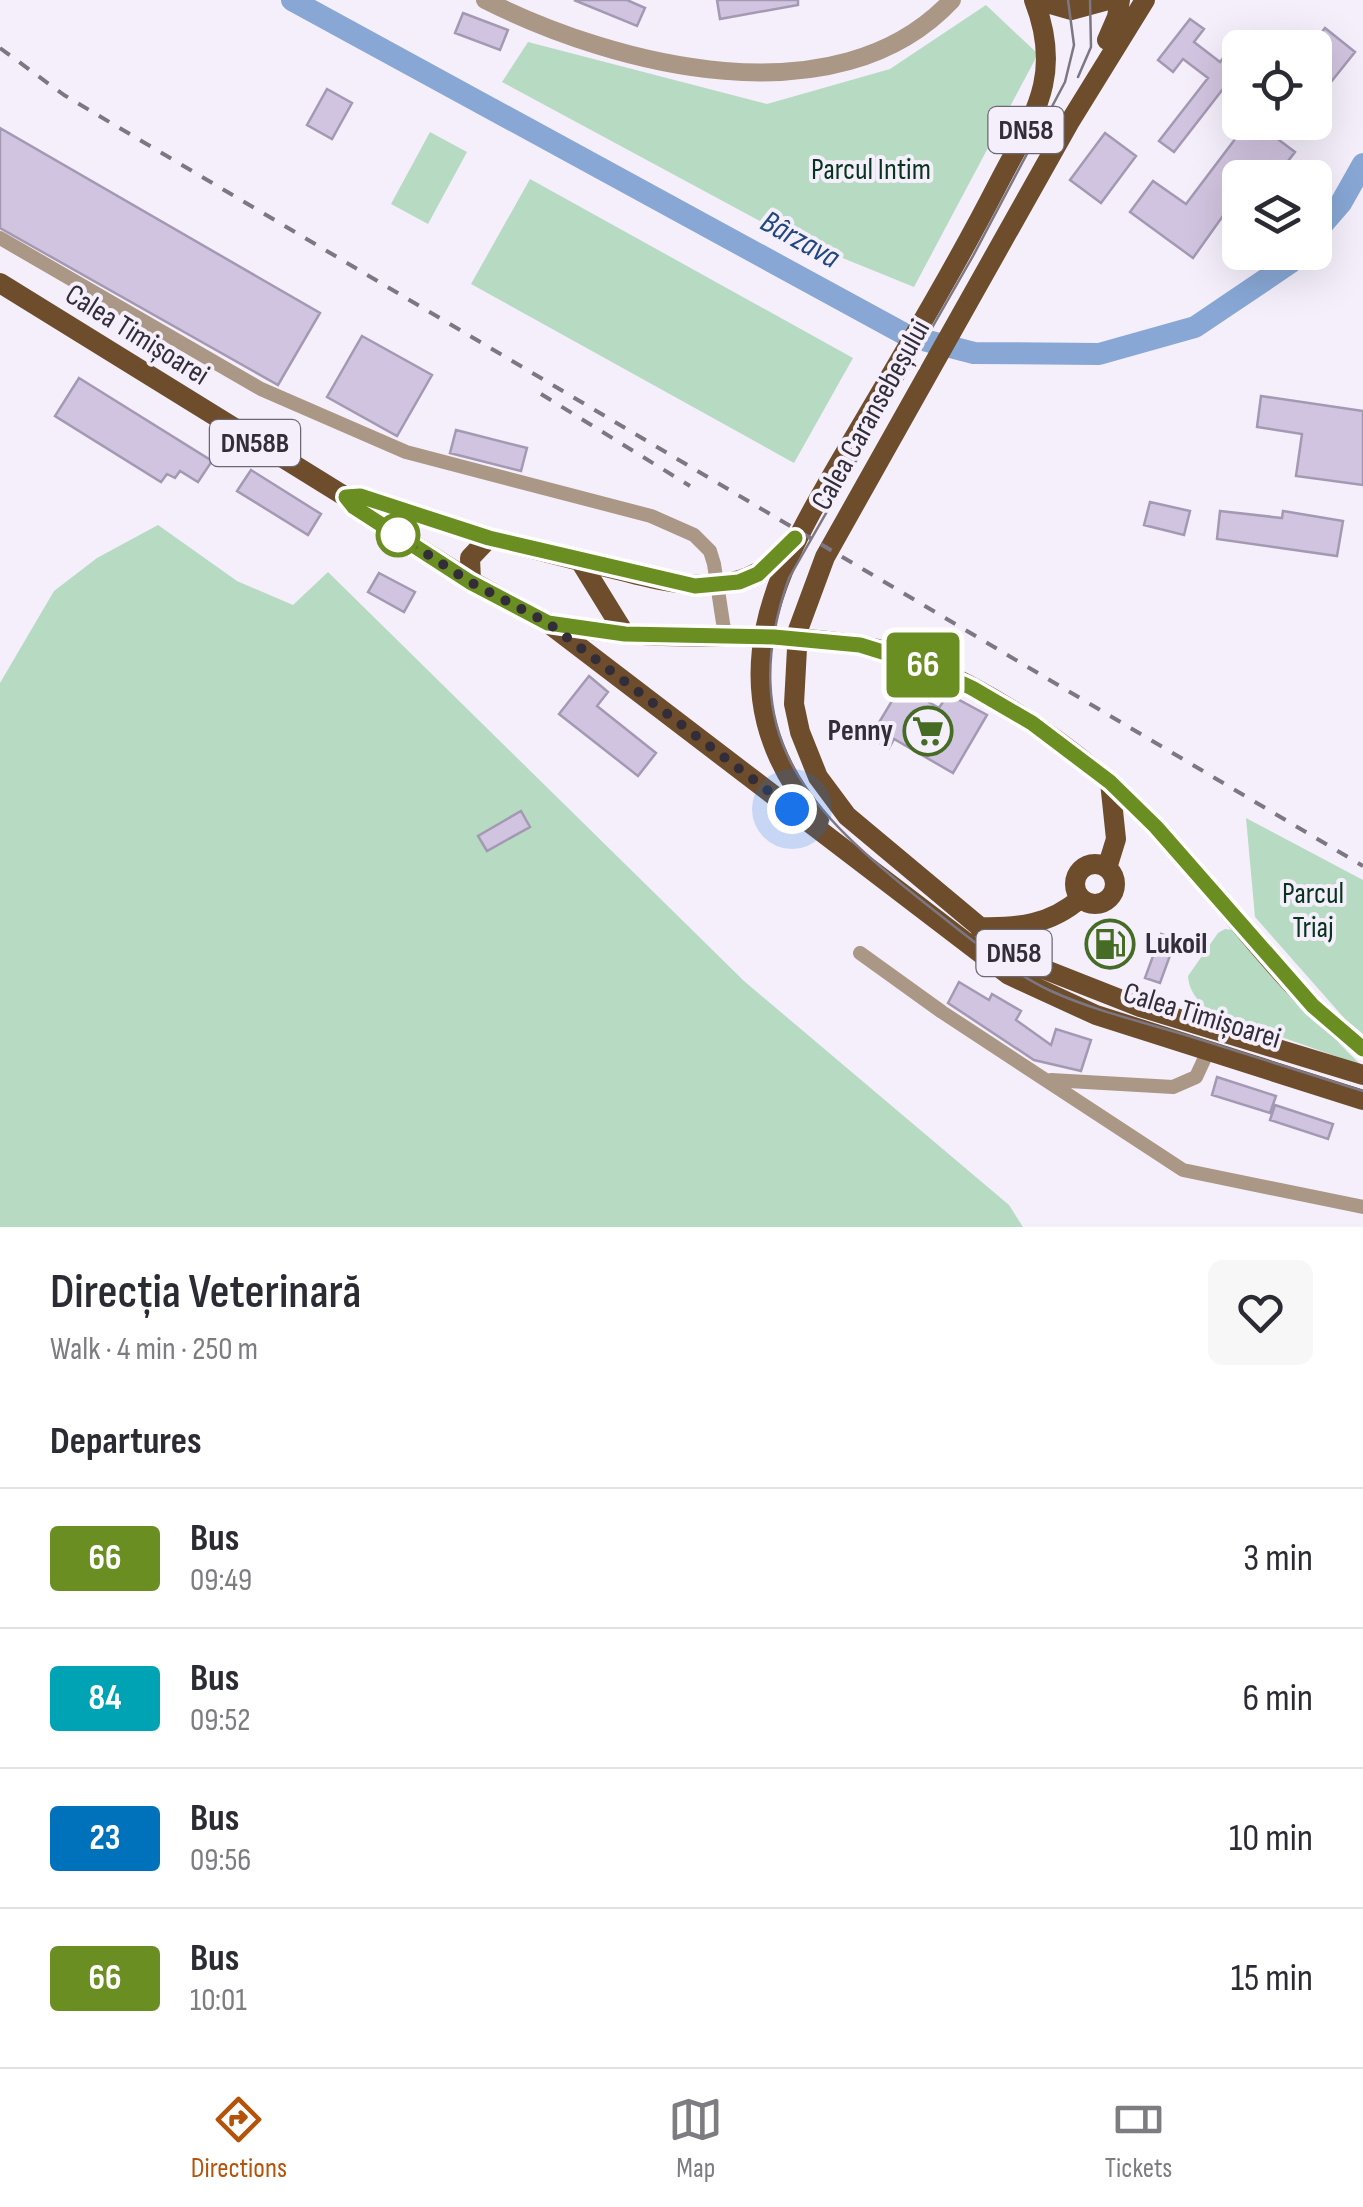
<!DOCTYPE html>
<meta charset="utf-8">
<style>
body{margin:0;font-family:"Sofia Sans Condensed",sans-serif;background:#f7f7f7;color:#2b2b33;height:100vh;display:flex;flex-direction:column;font-size:38px;white-space:nowrap}
*{box-sizing:border-box;margin:0}
p{font-size:32px;color:#7c7c81}
.icon{flex:none;width:55px;height:55px;fill:none;stroke:currentColor;stroke-width:2;stroke-linecap:round;stroke-linejoin:round}
.map{position:relative;height:1227px;overflow:hidden}
.details{display:flex;flex-direction:column;background:#fff;flex:1}
.details>*{flex:none}
.badge{padding:0 20px;border-radius:8px;font-size:35px;line-height:65px}
.buttons{position:absolute;left:1222px;top:30px;display:grid;gap:20px}
.buttons a{display:grid;place-items:center;width:110px;height:110px;border-radius:15px;background:#fff;box-shadow:0 10px 40px #0002;font-size:50px}
.you{position:absolute;width:50px;height:50px;margin:-25px;border:8px solid #fff;border-radius:50%;background:#1a73e8;box-shadow:0 0 0 15px #1a73e833}
.map>.badge{position:absolute;translate:-50% -50%;box-shadow:0 0 0 5px #fff}
h2{padding:0 50px;font-size:38px;line-height:90px}
.round{display:grid;place-items:center;flex:none;width:105px;height:105px;border-radius:15px;background:#f7f7f7}
.headline{display:flex;align-items:center;justify-content:space-between;height:170px;padding:0 50px}
h1{font-size:48px;font-weight:600;line-height:75px}
ul{padding:0;list-style:none}
li{display:flex;align-items:center;gap:30px;height:140px;padding:0 50px;border-top:2px solid #e1e1e2}
li div{flex:1}
li b{display:block;font-size:38px}
li em{font-style:normal}
li .badge{min-width:110px;font-weight:700;text-align:center}
.tab-bar{display:flex;justify-content:space-around;align-items:center;height:140px;border-top:2px solid #e1e1e2;background:#fff;font-size:28px;color:#7c7c81}
.tab-bar a{display:grid;justify-items:center;gap:5px}
.tab-bar .active{color:#b45309}
.map>svg:first-child{display:block}
.green{fill:#b7dac3}
.lines{fill:none;stroke-linecap:round;stroke-linejoin:round}
.river{stroke:#88a7d5;stroke-width:22}
.building{fill:#d1c4e0;stroke:#a499b3;stroke-width:2.5}
.minor{stroke:#aa9785;stroke-width:14}
.tertiary{stroke:#aa9785;stroke-width:18}
.primary{stroke:#6d4d2b;stroke-width:20}
.tram{stroke:#7c7783;stroke-width:2.5}
.rail{stroke:#7c7783;stroke-width:4;stroke-dasharray:12 12;stroke-linecap:butt}
.line-casing{stroke:#fff;stroke-width:22}
.line{stroke:#6b8e23;stroke-width:15}
.walk{stroke:#322d38;stroke-width:10;stroke-dasharray:0 18}
.stop-dot{fill:#fff;stroke:#6b8e23;stroke-width:5}
.labels{text-anchor:middle;dominant-baseline:central;stroke-width:8;stroke-linejoin:round;paint-order:stroke}
.shield{fill:#f4effb;stroke:#6c6772;stroke-width:2.5}
.shield-label{font-size:28px;font-weight:bold;fill:#322d38}
.park-label{font-size:30px;fill:#06341d;stroke:#f4effb}
.street-label{font-size:30px;fill:#322d38;stroke:#f4effb}
.poi-label{font-size:30px;font-weight:bold;fill:#322d38;stroke:#f4effb;text-anchor:end}
.water-label{font-size:32px;font-style:italic;fill:#204780;stroke:#f4effb}
</style>
<div class="map">
<svg width="1363" height="1227" viewBox="0 0 1363 1227">
<rect width="100%" height="100%" fill="#f4effb"/>
<path class="green" d="M 986,5 L 1038,54 L 914,287 L 786,235 L 502,82 L 528,42 L 767,104 L 890,69 Z
M 430,132 L 467,152 L 428,224 L 391,204 Z
M 530,179 L 853,358 L 794,463 L 471,284 Z
M 158,525 L 237,581 L 293,605 L 328,572 L 744,981 L 1009,1205 L 1023,1227 L 0,1227 L 0,683 L 54,591 L 97,558 Z
M 1246,818 L 1363,880 L 1363,1034 L 1345,1019 L 1255,917 Z
M 1225,929 L 1233,930 L 1285,990 L 1361,1065 L 1219,1015 C 1203,1008 1189,994 1188,976 L 1218,933 Z"/>
<g class="lines">
<path class="river" d="M 292,0 L 908,336 L 974,353 L 1099,354 L 1195,327 L 1290,263 L 1298,252
M 1315,233 L 1341,203 L 1363,164"/>
</g>
<path class="building" d="M 574,0 L 627,0 L 645,8 L 637,26 Z
M 717,0 L 798,0 L 798,5 L 720,19 Z
M 463,13 L 508,30 L 500,50 L 455,33 Z
M 1190,19 L 1204,29 L 1194,42 L 1220,62 L 1230,49 L 1240,57 L 1240,67 L 1174,152 L 1159,141 L 1208,78 L 1183,59 L 1173,72 L 1158,60 Z
M 1325,28 L 1355,52 L 1315,102 L 1315,48 L 1309,48 Z
M 327,89 L 352,103 L 332,139 L 307,125 Z
M 1248,122 L 1255,122 L 1295,152 L 1275,178 L 1240,178 L 1240,224 L 1225,213 L 1193,258 L 1130,212 L 1153,181 L 1186,204 Z
M 0,128 L 320,313 L 278,385 L 0,228 Z
M 1105,133 L 1136,156 L 1101,203 L 1070,180 Z
M 362,336 L 432,375 L 397,436 L 327,397 Z
M 79,378 L 212,461 L 198,482 L 180,471 L 175,478 L 167,474 L 161,482 L 55,416 Z
M 1261,396 L 1363,411 L 1363,485 L 1296,476 L 1302,434 L 1257,427 Z
M 456,430 L 527,448 L 521,471 L 450,453 Z
M 251,470 L 321,514 L 308,535 L 237,491 Z
M 1150,502 L 1190,511 L 1184,535 L 1144,525 Z
M 1220,511 L 1282,518 L 1283,511 L 1343,521 L 1337,556 L 1217,539 Z
M 379,573 L 415,592 L 404,612 L 368,592 Z
M 589,676 L 608,692 L 597,706 L 656,753 L 638,776 L 559,714 Z
M 901,686 L 939,708 L 948,694 L 987,715 L 953,773 L 894,739 L 889,748 L 878,742 L 883,734 L 875,729 Z
M 521,811 L 530,827 L 487,851 L 478,836 Z
M 1103,921 L 1130,932 L 1117,967 L 1090,956 Z
M 1161,934 L 1176,939 L 1160,983 L 1145,978 Z
M 959,982 L 989,1000 L 992,994 L 1021,1011 L 1016,1020 L 1051,1045 L 1056,1029 L 1091,1040 L 1081,1071 L 1034,1060 L 948,1003 Z
M 1217,1077 L 1276,1096 L 1270,1113 L 1212,1095 Z
M 1275,1105 L 1333,1124 L 1328,1139 L 1270,1120 Z"/>
<g class="lines">
<path class="minor" d="M 0,238 L 261,389 L 406,452 L 651,516 L 694,535 L 710,551 L 714,564 L 725,636
M 860,953 L 942,1012 L 1183,1170 L 1363,1207
M 1051,1080 L 1173,1087 L 1196,1077 L 1209,1049"/>
<path class="tertiary" d="M 485,0 C 616,66 837,123 952,0"/>
<path class="primary" d="M 1036,0 L 1071,10 L 1108,0
M 1145,0 L 1069,123 L 825,557 L 798,630 L 794,704 L 800,732 L 818,777 L 847,816 L 993,938 L 1041,968 L 1140,1007 L 1363,1075
M 1107,40 L 1117,17 L 1120,0
M 0,283 L 346,497 L 354,507 L 471,581 L 548,623 L 1009,975 L 1096,1015 L 1363,1100
M 346,497 L 361,496 L 489,538 L 580,561 L 625,634
M 580,561 C 647,575 730,612 784,551
M 471,581 L 470,558 L 489,538
M 550,623 C 574,627 599,632 624,634 C 702,640 781,632 858,645 C 958,661 1083,751 1152,823 C 1223,896 1281,988 1363,1049
M 819,820 C 698,676 790,548 868,414 C 913,338 958,262 998,184 C 1033,116 1064,77 1034,0
M1075 884a20 20 0 1 1 40 0a20 20 0 1 1-40 0Z
M 1107,868 L 1116,839 L 1110,782
M 979,927 C 1018,928 1050,925 1081,898"/>
<path class="tram" d="M 1068,0 L 1074,45 L 1065,82 L 973,256 L 789,578 C 733,736 809,812 926,904 C 966,935 1005,969 1051,991 C 1095,1011 1143,1022 1189,1036 C 1247,1054 1305,1073 1363,1091
M 1078,77 L 1091,47 L 1090,0"/>
<path class="rail" d="M 0,48 L 64,95 L 1363,866
M 541,394 L 690,486"/>
</g>
<g class="lines">
<g class="line-casing">
<path id="line" d="M 795,538 L 758,574 L 739,582 L 695,586 L 489,538 L 360,496 L 346,497 L 354,507 L 470,582 L 548,623 L 625,634 L 774,637 L 860,645 L 918,663 L 972,688 L 1032,723 L 1110,782 L 1156,827 L 1313,1006 L 1363,1049"/>
</g>
<use href="#line" class="line"/>
<path class="walk" d="M 398,535 L 470,582 L 548,623 L 792,809"/>
</g>
<defs>
<g id="supermarket-ring" transform="scale(2.5)"><circle r="9.5" fill="#f4effb" stroke="#456b24" stroke-width="1.5"/><path d="M-6-5.5h2.5l.6 2H6L4.5 2H-2.5L-4.4-4H-6ZM-1.5 3.2a1.3 1.3 0 1 0 .1 0ZM3 3.2a1.3 1.3 0 1 0 .1 0Z" fill="#456b24"/></g>
<g id="fuel-ring" transform="scale(2.5)"><circle r="9.5" fill="#f4effb" stroke="#456b24" stroke-width="1.5"/><path d="M-5.5-6h7V0h2V4h1.3V-2.5L3-4.5l.8-.8L6-3V5H2.5V1h-1V6h-7ZM-4.2-4.7v3.2H.2V-4.7Z" fill="#456b24"/></g>
</defs>
<g fill-rule="evenodd">
<use href="#supermarket-ring" x="928" y="731"/>
<use href="#fuel-ring" x="1110" y="944"/>
</g>
<circle class="stop-dot" cx="398" cy="535" r="20"/>
<g class="labels">
<g class="shield">
<rect x="988.5" y="107" width="75" height="46" rx="8"/>
<rect x="210" y="420" width="90" height="46" rx="8"/>
<rect x="976.5" y="930" width="75" height="46" rx="8"/>
</g>
<g class="shield-label">
<text x="1026" y="130">DN58</text>
<text x="255" y="443">DN58B</text>
<text x="1014" y="953">DN58</text>
</g>
<g class="park-label">
<text x="871" y="170">Parcul Intim</text>
<text x="1313" y="894">Parcul<tspan x="1313" dy="34">Triaj</tspan></text>
</g>
<g class="street-label">
<text transform="translate(137 335) rotate(32)">Calea Timișoarei</text>
<text transform="translate(871 415) rotate(-61)">Calea Caransebeșului</text>
<text transform="translate(1202 1016) rotate(17)">Calea Timișoarei</text>
</g>
<g class="poi-label">
<text x="893" y="731">Penny</text>
<text x="1145" y="944" text-anchor="start">Lukoil</text>
</g>
<g class="water-label">
<text transform="translate(800 240) rotate(29)">Bârzava</text>
</g>
</g>
</svg>
<div class="buttons">
<a><svg class="icon" aria-label="locate" viewBox="0 0 24 24"><circle cx="12" cy="12" r="6"/><path d="M12 2v4M12 18v4M2 12h4M18 12h4"/></svg></a>
<a><svg class="icon" aria-label="layers" viewBox="0 0 24 24"><path d="M12 4l9 5-9 5-9-5zM3 14l9 5 9-5"/></svg></a>
</div>
<div class="you" style="left:792px;top:809px"></div>
<b class="badge" style="left:923px;top:665px;background:#6b8e23;color:#fff">66</b>
</div>
<section class="details">
<div class="headline"><div><h1>Direcția Veterinară</h1><p>Walk · 4 min · 250 m</p></div><a class="round"><svg class="icon" aria-label="heart" viewBox="0 0 24 24"><path d="M12 20l-8-8c-3-5 5-10 8-4 3-6 11-1 8 4z"/></svg></a></div>
<h2>Departures</h2>
<ul>
<li><span class="badge" style="background:#6b8e23;color:#fff">66</span><div><b>Bus</b><p>09:49</p></div><em>3 min</em></li>
<li><span class="badge" style="background:#00a3b4;color:#fff">84</span><div><b>Bus</b><p>09:52</p></div><em>6 min</em></li>
<li><span class="badge" style="background:#0072bc;color:#fff">23</span><div><b>Bus</b><p>09:56</p></div><em>10 min</em></li>
<li><span class="badge" style="background:#6b8e23;color:#fff">66</span><div><b>Bus</b><p>10:01</p></div><em>15 min</em></li>
</ul>
</section>
<nav class="tab-bar">
<a class="active"><svg class="icon" aria-label="directions" viewBox="0 0 24 24"><path d="M12 3l9 9-9 9-9-9zM9 14v-3h6M13 9l2 2-2 2"/></svg>Directions</a>
<a><svg class="icon" aria-label="map" viewBox="0 0 24 24"><path d="M3 6l6-2 6 2 6-2v14l-6 2-6-2-6 2zM9 4v14M15 6v14"/></svg>Map</a>
<a><svg class="icon" aria-label="tickets" viewBox="0 0 24 24"><path d="M3 7h18v10H3zM15 7v10"/></svg>Tickets</a>
</nav>
